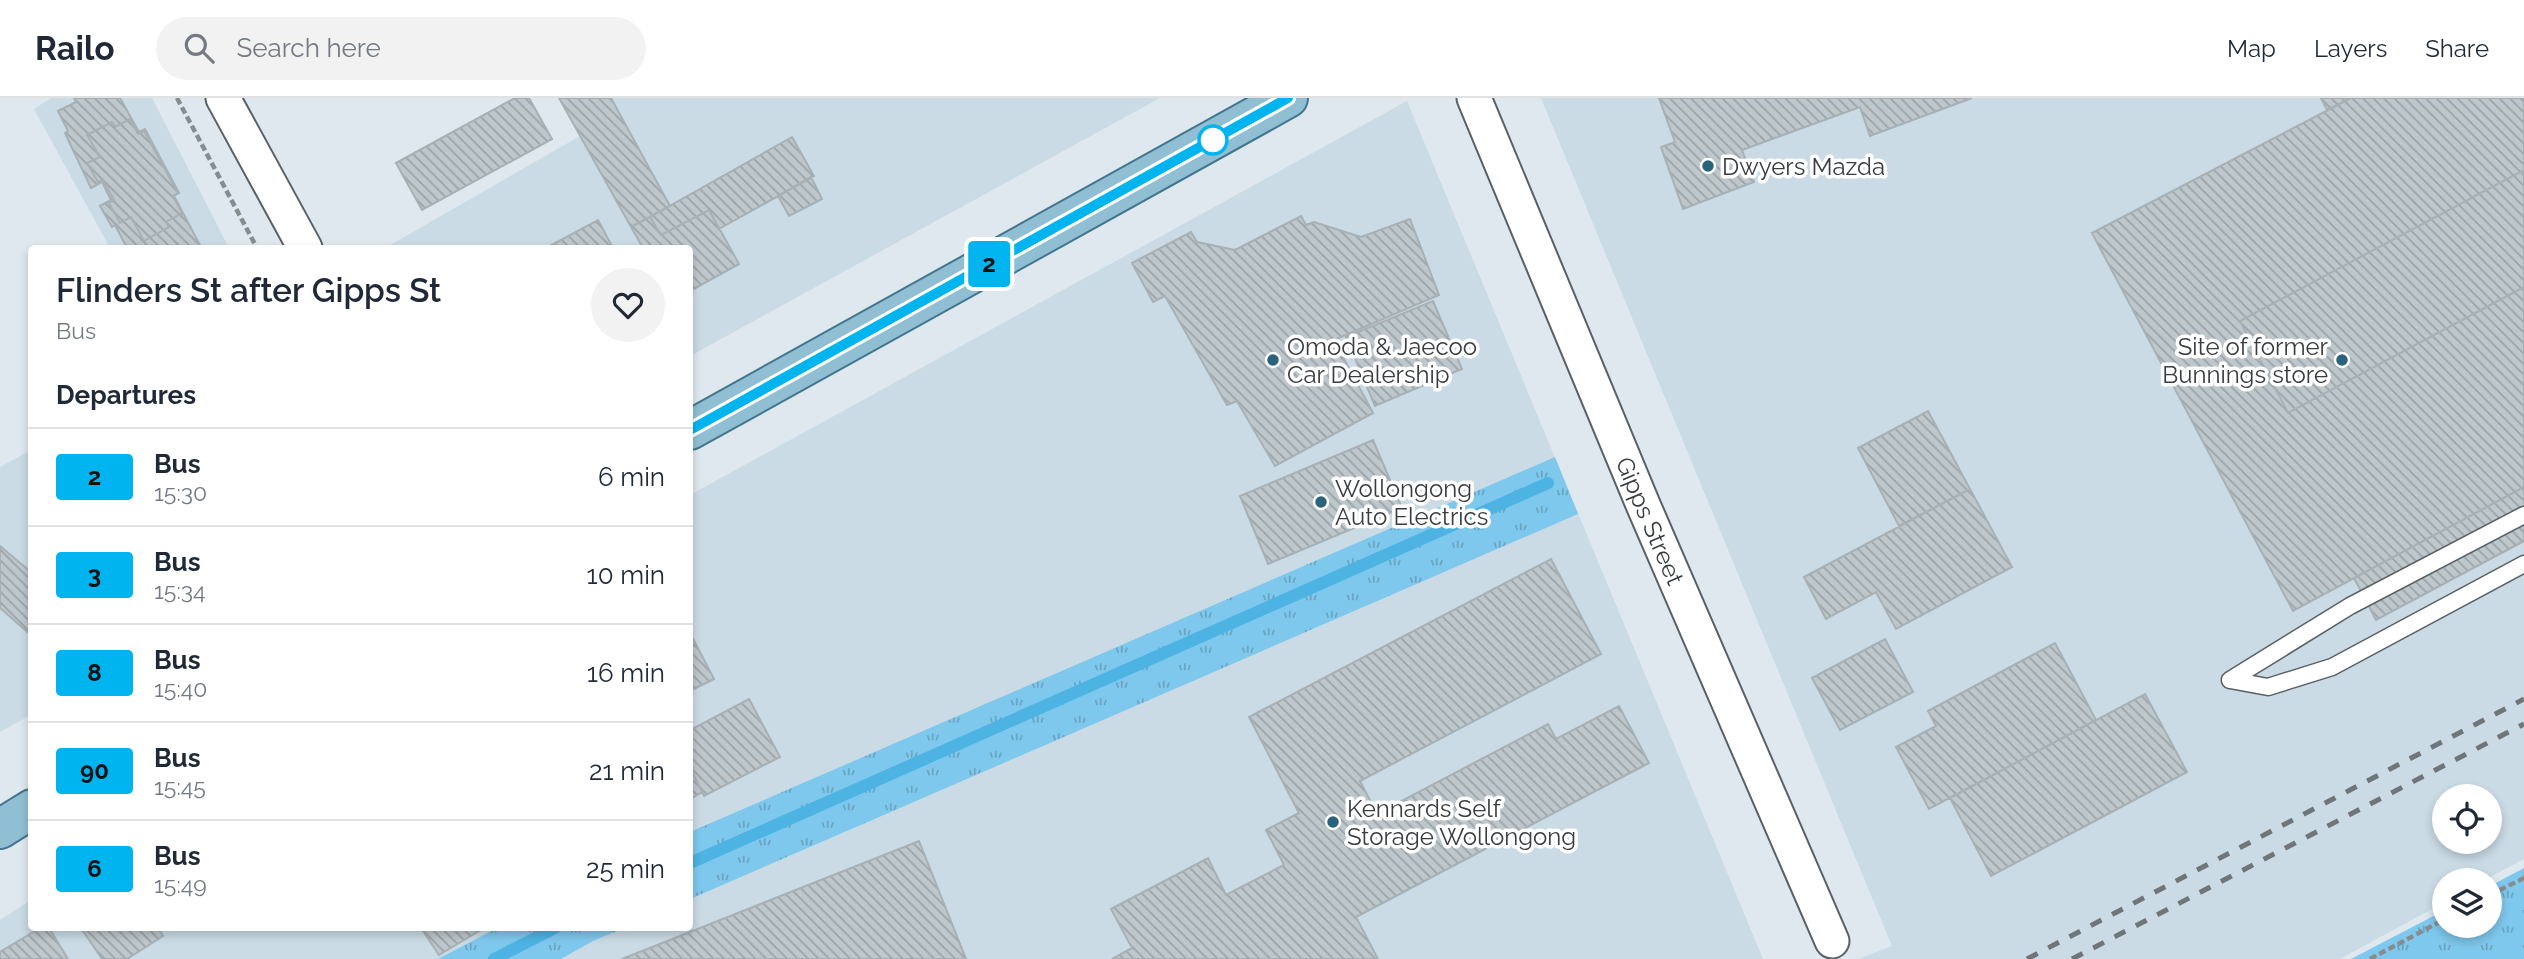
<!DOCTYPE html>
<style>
body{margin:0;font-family:Raleway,sans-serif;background:#f2f2f3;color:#1f2937;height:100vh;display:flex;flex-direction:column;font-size:26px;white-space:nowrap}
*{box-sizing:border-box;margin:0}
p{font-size:23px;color:#747a83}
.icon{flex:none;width:38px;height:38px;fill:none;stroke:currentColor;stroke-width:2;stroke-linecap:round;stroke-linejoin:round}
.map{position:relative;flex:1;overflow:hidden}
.sheet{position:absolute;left:28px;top:147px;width:665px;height:686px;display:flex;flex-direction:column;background:#fff;border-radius:7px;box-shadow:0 4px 10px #0003}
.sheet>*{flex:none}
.badge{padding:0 14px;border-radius:5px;font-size:24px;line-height:46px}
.controls{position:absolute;left:2432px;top:686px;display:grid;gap:14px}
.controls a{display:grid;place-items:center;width:70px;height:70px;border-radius:50%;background:#fff;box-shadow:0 4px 10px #0003;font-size:35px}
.map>.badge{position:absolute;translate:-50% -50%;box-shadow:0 0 0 4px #fff}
h2{padding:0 28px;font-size:26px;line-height:63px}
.round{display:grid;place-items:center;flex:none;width:74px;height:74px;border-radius:37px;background:#f2f2f3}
.summary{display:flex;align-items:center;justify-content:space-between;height:119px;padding:0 28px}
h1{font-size:33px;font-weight:600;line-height:52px}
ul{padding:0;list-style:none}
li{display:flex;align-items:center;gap:21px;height:98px;padding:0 28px;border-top:2px solid #e0e1e3}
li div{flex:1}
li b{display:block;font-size:26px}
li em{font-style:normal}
li .badge{min-width:77px;font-weight:700;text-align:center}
header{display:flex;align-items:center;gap:42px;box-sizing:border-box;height:98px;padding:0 35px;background:#fff;border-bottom:2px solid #e0e1e3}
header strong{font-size:33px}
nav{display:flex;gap:38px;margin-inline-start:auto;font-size:24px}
.search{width:490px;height:63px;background:#f2f2f3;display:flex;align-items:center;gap:18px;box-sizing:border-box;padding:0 24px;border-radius:38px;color:#747a83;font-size:26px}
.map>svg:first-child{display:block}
.built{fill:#cadbe5;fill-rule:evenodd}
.grass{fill:url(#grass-tufts)}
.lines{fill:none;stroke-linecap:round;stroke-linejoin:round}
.stream{stroke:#4cb3e2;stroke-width:12}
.building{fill:url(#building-back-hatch);stroke:#a6b0b5;stroke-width:2}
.lane-casing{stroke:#596166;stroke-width:19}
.street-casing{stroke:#596166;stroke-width:37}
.primary-casing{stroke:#41768e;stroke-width:42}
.path{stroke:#868d90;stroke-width:4.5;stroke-dasharray:7 3.5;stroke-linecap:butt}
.lane{stroke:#fff;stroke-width:16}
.street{stroke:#fff;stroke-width:33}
.primary{stroke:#90bfd4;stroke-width:38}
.rail{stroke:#6f7578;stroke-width:5;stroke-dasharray:12 12;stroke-linecap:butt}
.line-casing{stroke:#fff;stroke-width:16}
.line{stroke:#00b5ef;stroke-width:10}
.stop-dot{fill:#fff;stroke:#00b5ef;stroke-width:3.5}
.poi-dot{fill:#2b637d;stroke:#fff;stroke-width:2.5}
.labels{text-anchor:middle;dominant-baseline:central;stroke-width:7;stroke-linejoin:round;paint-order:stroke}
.poi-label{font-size:24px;fill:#393d3f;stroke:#fff;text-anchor:start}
.street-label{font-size:24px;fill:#393d3f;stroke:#fff}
</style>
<header>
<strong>Railo</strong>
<div class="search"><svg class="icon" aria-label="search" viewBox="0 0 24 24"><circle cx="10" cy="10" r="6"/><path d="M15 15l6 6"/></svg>Search here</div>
<nav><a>Map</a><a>Layers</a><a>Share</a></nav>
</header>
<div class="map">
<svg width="2524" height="861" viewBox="0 0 2524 861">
<defs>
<pattern id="grass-tufts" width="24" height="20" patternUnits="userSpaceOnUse" patternTransform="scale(1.75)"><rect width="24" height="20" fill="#7fc8ed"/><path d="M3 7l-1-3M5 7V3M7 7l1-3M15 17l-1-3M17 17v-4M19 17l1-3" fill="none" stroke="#69a4c1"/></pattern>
<pattern id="building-back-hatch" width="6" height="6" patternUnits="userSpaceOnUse" patternTransform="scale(1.75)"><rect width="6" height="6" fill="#bdc7cc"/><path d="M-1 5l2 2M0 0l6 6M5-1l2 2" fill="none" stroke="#9ba3a7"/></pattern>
</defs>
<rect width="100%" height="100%" fill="#dee8ee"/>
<path class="built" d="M 51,0 L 152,0 L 229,150 L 110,150 L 34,11 Z
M 560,0 L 1160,0 L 690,258 L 690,150 L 385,150 L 580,38 Z
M 1541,0 L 2524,0 L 2524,761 L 2485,782 L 2445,782 L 2445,804 L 2340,861 L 1858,861 L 1892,848 ZM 2445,698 L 2490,698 L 2490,744 L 2445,744 Z
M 1407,3 L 1763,861 L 0,861 L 0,822 L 31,802 L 32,830 L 690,830 L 690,397 Z
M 31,352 L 31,617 L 0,634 L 0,369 Z"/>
<path class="grass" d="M 1555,359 L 1578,416 L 690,801 L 690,734 Z
M 2524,770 L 2524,861 L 2351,861 L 2445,812 L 2445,828 L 2490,828 L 2490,788 Z
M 497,830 L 624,830 L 593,843 L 561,861 L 438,861 Z"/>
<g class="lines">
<path class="stream" d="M 690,765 L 1548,385
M 494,861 L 555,830"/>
</g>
<path class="building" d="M 74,0 L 120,0 L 139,34 L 145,31 L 179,95 L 174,98 L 200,147 L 193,150 L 127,150 L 115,127 L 112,129 L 100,108 L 111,102 L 102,84 L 91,90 L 65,35 L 68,33 L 58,13 L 76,4 Z
M 515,0 L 529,0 L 552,41 L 422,112 L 396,65 Z
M 559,0 L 611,0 L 670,108 L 631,129 Z
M 1659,0 L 1972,0 L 1870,38 L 1860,9 L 1742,52 L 1754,84 L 1683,111 L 1661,49 L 1675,44 Z
M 2321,0 L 2351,0 L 2327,12 Z
M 2351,0 L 2524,0 L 2524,389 L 2293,513 L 2092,135 Z
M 130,21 L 138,36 L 144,33 L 178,95 L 173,98 L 182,115 L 166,124 L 169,129 L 144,143 L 131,119 L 120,125 L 109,105 L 114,102 L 103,82 L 98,84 L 87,65 L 100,59 L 87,37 L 112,24 L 115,29 Z
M 792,39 L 814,78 L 719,131 L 709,112 L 661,137 L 650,119 Z
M 2524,72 L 2524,189 L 2288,315 L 2240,223 Z
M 811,79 L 822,101 L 789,118 L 778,98 Z
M 709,112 L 739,166 L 690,193 L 690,150 L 643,150 L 631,129 L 650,119 L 661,137 Z
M 1301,118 L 1306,127 L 1314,124 L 1361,139 L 1410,121 L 1439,197 L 1334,242 L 1373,315 L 1275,368 L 1237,303 L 1227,307 L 1165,198 L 1153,204 L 1132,165 L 1191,134 L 1197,144 L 1235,152 Z
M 598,122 L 613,150 L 546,150 Z
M 1433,203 L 1462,271 L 1375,308 L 1346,239 Z
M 1928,313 L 1970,391 L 1899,428 L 1858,350 Z
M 1373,342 L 1402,410 L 1268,466 L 1240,398 Z
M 2524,389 L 2524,443 L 2376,522 L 2354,480 Z
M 1970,391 L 2012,469 L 1896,531 L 1876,494 L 1826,521 L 1804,479 Z
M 0,448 L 32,475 L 32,538 L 0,510 Z
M 1551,461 L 1601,556 L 1360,683 L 1377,716 L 1548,626 L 1556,641 L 1619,608 L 1649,665 L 1356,819 L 1378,861 L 1112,861 L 1132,850 L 1111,811 L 1208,760 L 1226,797 L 1284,767 L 1266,732 L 1299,715 L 1249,619 Z
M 690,535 L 714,581 L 690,593 Z
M 1885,541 L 1913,594 L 1840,632 L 1812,580 Z
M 2055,545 L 2096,622 L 1929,711 L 1896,649 L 1936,628 L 1928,613 Z
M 2145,596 L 2187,674 L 1991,778 L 1950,700 Z
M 749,601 L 780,659 L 704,698 L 690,670 L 690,632 Z
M 690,670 L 702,694 L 690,701 Z
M 919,743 L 966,861 L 622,861 Z
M 40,830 L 49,830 L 68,861 L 0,861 L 0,854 Z
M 81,830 L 158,830 L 163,838 L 127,861 L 102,861 Z
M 421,830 L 484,830 L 439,857 Z"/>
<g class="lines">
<g class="lane-casing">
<path id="lane" d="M 2230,582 L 2350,508 L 2524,417
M 2230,582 L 2268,589 L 2332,569 L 2524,466"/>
</g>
<g class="street-casing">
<g id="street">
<path d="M 223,0 L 305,150"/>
<path id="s1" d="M 1474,0 L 1644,409 L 1832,843"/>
</g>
</g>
<g class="primary-casing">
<path id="primary" d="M 690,332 L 1288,0
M 0,731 L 32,711"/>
</g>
<path class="path" d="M 177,0 L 257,150
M 2490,797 L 2524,780
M 2370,861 L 2445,821"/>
<use href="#lane" class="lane"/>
<use href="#street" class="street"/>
<use href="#primary" class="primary"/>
<path class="rail" d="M 2027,861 L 2524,601
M 2072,861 L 2524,626"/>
</g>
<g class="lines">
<g class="line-casing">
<path id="line" d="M 690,332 L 1288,0"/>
</g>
<use href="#line" class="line"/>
</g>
<circle class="stop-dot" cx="1213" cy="42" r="14"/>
<g class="poi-dot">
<circle cx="1708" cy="68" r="7"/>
<circle cx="1273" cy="262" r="7"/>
<circle cx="2342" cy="262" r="7"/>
<circle cx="1321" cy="404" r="7"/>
<circle cx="1333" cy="724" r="7"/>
</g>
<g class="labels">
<g class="poi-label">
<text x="1722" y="68">Dwyers Mazda</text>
<text x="1287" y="248">Omoda &amp; Jaecoo<tspan x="1287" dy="28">Car Dealership</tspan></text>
<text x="2328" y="248" text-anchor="end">Site of former<tspan x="2328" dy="28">Bunnings store</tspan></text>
<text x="1335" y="390">Wollongong<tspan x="1335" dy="28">Auto Electrics</tspan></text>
<text x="1347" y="710">Kennards Self<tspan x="1347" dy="28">Storage Wollongong</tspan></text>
</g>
<g class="street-label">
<text stroke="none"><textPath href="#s1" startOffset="458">Gipps Street</textPath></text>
</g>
</g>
</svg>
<div class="controls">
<a><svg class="icon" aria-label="locate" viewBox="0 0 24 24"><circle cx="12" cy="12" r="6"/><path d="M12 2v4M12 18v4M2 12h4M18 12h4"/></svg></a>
<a><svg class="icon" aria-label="layers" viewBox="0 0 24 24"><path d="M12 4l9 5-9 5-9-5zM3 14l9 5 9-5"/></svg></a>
</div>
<b class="badge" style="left:989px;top:166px;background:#00b5ef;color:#111">2</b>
<section class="sheet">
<div class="summary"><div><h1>Flinders St after Gipps St</h1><p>Bus</p></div><a class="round"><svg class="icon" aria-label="heart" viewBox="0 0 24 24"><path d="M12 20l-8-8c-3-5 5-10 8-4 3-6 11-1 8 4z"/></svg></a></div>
<h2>Departures</h2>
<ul>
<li><span class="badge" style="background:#00b5ef;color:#111">2</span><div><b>Bus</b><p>15:30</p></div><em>6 min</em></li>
<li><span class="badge" style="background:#00b5ef;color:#111">3</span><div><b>Bus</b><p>15:34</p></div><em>10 min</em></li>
<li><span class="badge" style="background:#00b5ef;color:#111">8</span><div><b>Bus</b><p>15:40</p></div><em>16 min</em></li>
<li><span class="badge" style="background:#00b5ef;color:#111">90</span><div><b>Bus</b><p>15:45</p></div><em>21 min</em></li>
<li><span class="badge" style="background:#00b5ef;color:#111">6</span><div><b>Bus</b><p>15:49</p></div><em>25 min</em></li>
</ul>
</section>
</div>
